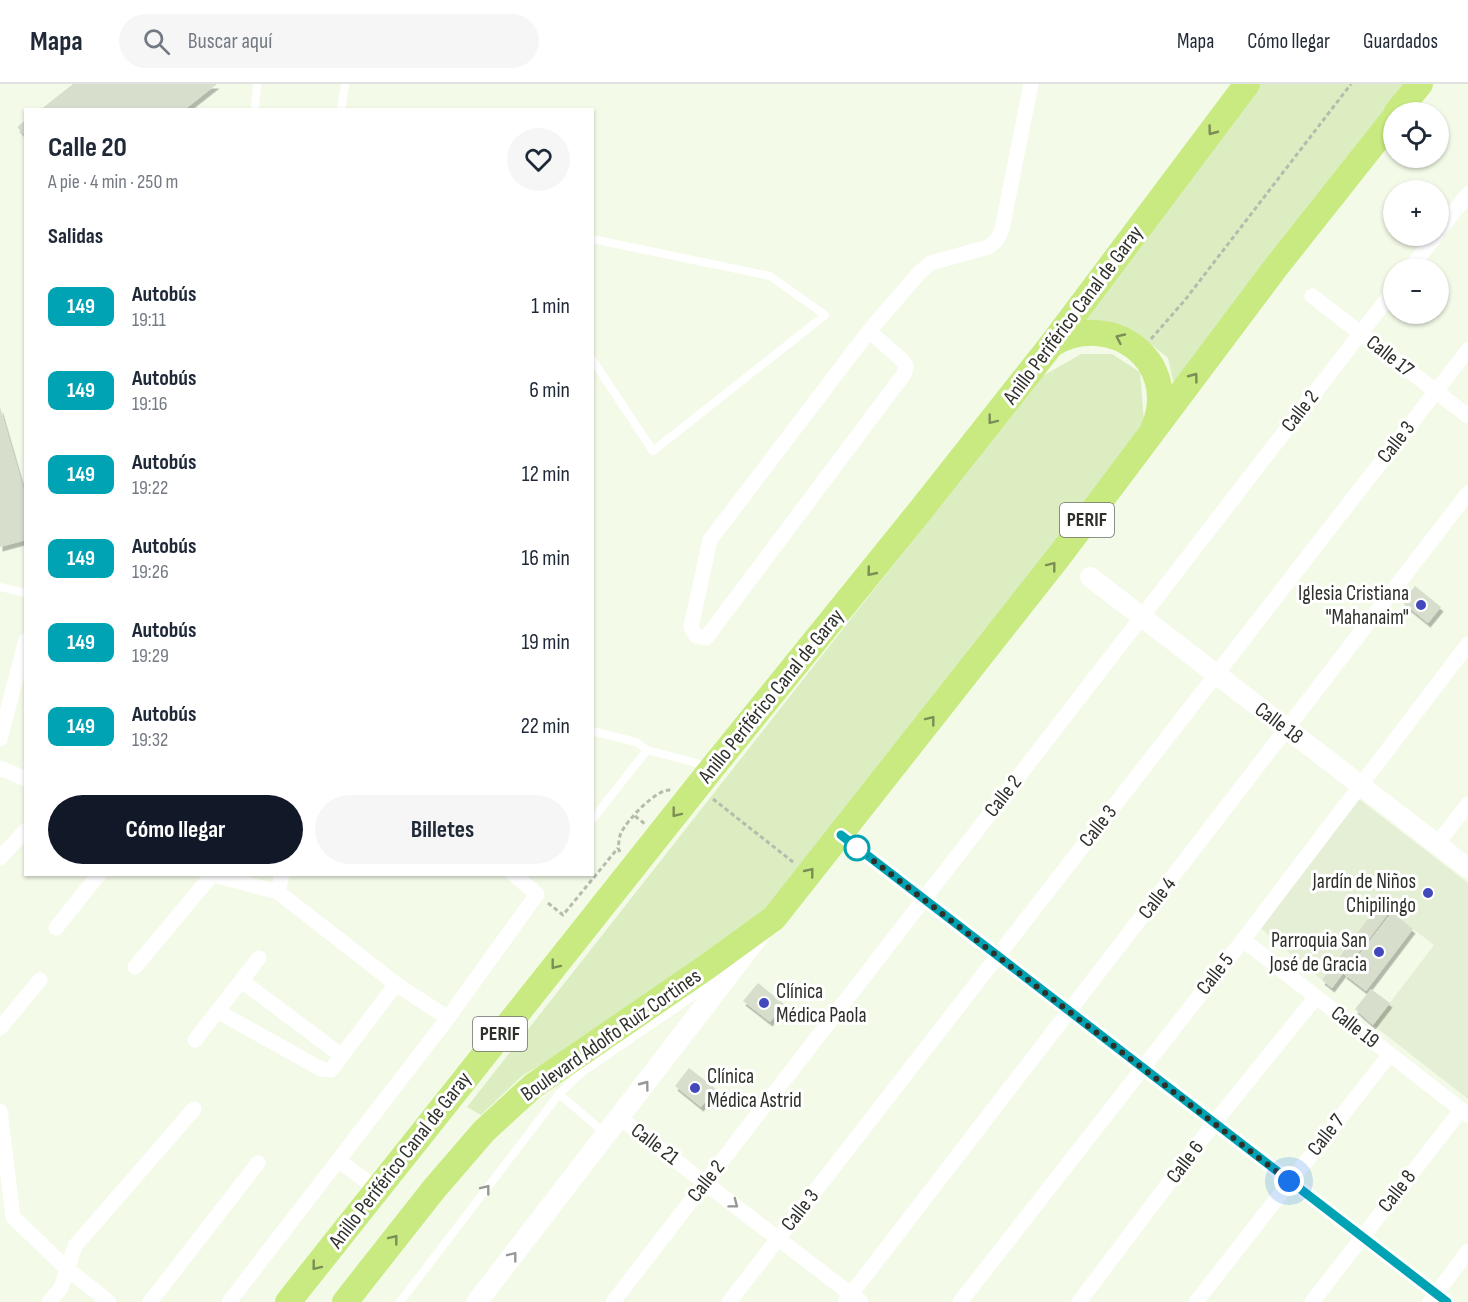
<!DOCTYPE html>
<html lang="es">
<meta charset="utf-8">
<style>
body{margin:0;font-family:"Sofia Sans Condensed",sans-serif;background:#f6f6f7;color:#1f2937;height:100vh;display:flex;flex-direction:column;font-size:22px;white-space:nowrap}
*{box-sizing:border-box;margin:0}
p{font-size:20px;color:#747a83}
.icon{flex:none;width:33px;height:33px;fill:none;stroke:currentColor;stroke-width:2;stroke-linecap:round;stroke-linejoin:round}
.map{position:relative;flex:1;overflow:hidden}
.drawer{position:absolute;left:24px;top:24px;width:570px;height:768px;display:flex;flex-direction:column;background:#fff;border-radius:0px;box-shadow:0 2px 4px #0004}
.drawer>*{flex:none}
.badge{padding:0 12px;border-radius:9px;font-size:21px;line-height:39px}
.tools{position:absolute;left:1383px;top:18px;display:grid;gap:12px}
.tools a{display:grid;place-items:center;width:66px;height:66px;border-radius:50%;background:#fff;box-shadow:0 2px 4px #0004;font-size:30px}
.you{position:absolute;width:30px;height:30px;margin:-15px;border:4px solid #fff;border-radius:50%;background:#1a73e8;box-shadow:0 0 0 9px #1a73e833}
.map>.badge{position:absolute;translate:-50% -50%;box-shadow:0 0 0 3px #fff}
h2{padding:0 24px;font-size:22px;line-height:54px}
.round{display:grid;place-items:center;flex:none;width:63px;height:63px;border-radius:32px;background:#f6f6f7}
.summary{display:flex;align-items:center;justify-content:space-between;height:102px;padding:0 24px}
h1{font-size:28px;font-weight:700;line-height:45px}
.primary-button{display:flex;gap:12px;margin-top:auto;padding:12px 24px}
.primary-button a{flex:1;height:69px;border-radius:36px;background:#111827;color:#fff;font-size:24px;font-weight:700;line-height:69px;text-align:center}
.primary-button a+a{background:#f6f6f7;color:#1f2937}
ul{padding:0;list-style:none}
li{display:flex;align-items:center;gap:18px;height:84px;padding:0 24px}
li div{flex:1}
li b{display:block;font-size:22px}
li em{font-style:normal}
li .badge{min-width:66px;font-weight:700;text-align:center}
header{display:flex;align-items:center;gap:36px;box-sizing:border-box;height:84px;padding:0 30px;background:#fff;border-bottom:2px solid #e0e1e3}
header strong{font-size:28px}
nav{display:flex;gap:33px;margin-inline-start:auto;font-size:21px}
.search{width:420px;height:54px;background:#f6f6f7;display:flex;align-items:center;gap:15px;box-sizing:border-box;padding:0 21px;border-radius:33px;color:#747a83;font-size:22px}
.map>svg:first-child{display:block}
.built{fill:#e5efd6}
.green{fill:#dcedc2}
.building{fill:#d7decc;filter:url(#shadow)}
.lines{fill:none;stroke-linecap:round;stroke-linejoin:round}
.path{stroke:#b5bcad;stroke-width:3;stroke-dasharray:4.5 3;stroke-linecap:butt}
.service{stroke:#fff;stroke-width:8}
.minor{stroke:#fff;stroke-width:15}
.tertiary{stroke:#fff;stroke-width:20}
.secondary{stroke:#fff;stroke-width:21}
.trunk{stroke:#c8ea80;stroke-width:26}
.oneway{stroke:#7b8e55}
.oneway2{stroke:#969894}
.line-casing{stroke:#fff;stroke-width:14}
.line{stroke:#00a3b4;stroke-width:9}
.walk{stroke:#2e312a;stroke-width:6;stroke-dasharray:0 10.8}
.poi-dot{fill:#4249bd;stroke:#fff;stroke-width:2}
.stop-dot{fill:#fff;stroke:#00a3b4;stroke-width:3}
.labels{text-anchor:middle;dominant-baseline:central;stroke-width:6;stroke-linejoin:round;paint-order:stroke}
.shield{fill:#fff;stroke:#6d6f6a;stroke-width:1.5}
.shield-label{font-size:20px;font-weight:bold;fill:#2e312a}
.street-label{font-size:21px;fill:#2e312a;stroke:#fff}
.poi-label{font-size:21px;fill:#2e312a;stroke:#fff;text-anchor:end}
</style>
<header>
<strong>Mapa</strong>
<div class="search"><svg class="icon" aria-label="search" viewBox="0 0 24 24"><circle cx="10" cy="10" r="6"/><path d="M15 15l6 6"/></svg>Buscar aquí</div>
<nav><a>Mapa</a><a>Cómo llegar</a><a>Guardados</a></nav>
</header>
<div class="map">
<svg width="1468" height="1218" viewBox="0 0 1468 1218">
<defs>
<filter id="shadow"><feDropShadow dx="2.5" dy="4.5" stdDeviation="0" flood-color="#0004"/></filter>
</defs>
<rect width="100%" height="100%" fill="#f3fbe8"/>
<path class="built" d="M 1359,715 L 1468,799 L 1468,1015 L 1373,941 L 1434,861 L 1380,820 L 1322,896 L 1259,843 Z"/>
<path class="green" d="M 1260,0 L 1411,0 L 1177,315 L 1168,274 C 1134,247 1118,229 1073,248 Z
M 1081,270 L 1112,270 L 1140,288 L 1145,350 L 773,843 L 522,992 L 481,1031 L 467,1023 L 1041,293 Z"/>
<path class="building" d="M 73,0 L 217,0 L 184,26 L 40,26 Z
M 26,36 L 26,53 L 17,43 Z
M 0,323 L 26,413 L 26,456 L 0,463 Z
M 1415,502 L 1441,523 L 1428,539 L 1402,518 Z
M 1380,819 L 1390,827 L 1332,904 L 1322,896 Z
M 1392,828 L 1413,845 L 1366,907 L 1344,890 Z
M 758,899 L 784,920 L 770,938 L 743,917 Z
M 1371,905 L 1390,919 L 1373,941 L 1355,925 Z
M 689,984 L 716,1005 L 701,1023 L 675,1002 Z"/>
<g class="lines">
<path class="path" d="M 1151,255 L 1185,216 L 1351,0
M 713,715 L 793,778
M 635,732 L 645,740
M 620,768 L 618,764 C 619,759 619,753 621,749 C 627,736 657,704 671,706
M 548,819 L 563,831 L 618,764"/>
<path class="service" d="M 255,26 L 257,0
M 341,26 L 345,0
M 592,155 L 770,192 L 825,231 L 653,367 L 592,275
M 0,503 L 26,509
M 592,647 L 636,658 L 647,666 L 708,682
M 592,736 L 647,666
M 559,1010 L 606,1050
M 400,1218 L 559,1010 L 581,989 L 714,898"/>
<path class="minor" d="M 1438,148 L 1468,110
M 1410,184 L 1436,152
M 1312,212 L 1468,332
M 869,247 L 903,277 L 906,283 L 904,290 L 706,554 L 696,552 L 691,543 L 710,456 L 869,247 L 920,188 L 931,179 L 988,163 L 997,156 L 1002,145 L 1031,0
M 0,655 L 26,556
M 0,684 L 26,695
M 841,751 L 1447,1218
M 1437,760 L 1468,720
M 0,774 L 26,746
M 210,790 L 278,808 L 396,900 L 448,934
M 278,808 L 282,790
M 56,844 L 99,790
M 1243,856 L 1468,1031
M 135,883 L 212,791
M 242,897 L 342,972
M 219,928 L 321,985 L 331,986 L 396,900
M 0,944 L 40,896
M 195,956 L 259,874
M 0,1027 L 13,1133 L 66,1184 L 109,1218
M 620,1034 L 861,1218
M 339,1077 L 377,1105
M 49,1218 L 61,1204 L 75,1162 L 194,1025
M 150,1218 L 258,1079
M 229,1218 L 448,934 L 537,810 L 513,790
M 613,1218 L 1394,206
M 729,1218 L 1468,266
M 845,1218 L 1468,409
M 960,1218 L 1243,856 L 1468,560
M 1079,1218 L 1214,1039 L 1316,913
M 1196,1218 L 1390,970
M 1312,1218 L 1461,1026
M 1430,1218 L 1468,1167"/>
<path class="tertiary" d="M 1090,493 L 1468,784"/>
<path class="secondary" d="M 477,1218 L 760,850"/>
<path class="trunk" d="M 1397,28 L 1420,0
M 1052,260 C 1111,225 1181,277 1154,343
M 288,1218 L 713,683 L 924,422 L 1052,260 L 1247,0
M 345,1218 L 434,1105 L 484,1047 L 533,1002 L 708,882 L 774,834 L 1060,471 L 1276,183 L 1394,34"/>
</g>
<defs><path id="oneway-chevron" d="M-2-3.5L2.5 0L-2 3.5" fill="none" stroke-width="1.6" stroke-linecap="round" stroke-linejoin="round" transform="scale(1.5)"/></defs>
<g class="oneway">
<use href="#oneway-chevron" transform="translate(1212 47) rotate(127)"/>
<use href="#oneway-chevron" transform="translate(1120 254) rotate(-155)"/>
<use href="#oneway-chevron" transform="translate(1194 293) rotate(-53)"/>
<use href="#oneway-chevron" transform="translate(992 336) rotate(128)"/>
<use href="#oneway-chevron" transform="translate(1052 482) rotate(-52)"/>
<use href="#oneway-chevron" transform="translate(871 488) rotate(129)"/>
<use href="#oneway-chevron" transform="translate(931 636) rotate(-52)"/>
<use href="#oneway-chevron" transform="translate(676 729) rotate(128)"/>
<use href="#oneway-chevron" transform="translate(810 788) rotate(-51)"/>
<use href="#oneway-chevron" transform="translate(555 881) rotate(128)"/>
<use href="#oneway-chevron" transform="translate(394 1155) rotate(-52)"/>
<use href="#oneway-chevron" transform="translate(316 1182) rotate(128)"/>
</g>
<g class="oneway2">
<use href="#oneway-chevron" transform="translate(645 1001) rotate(-53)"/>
<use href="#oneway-chevron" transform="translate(486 1105) rotate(-52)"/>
<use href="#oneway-chevron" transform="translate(734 1120) rotate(37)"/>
<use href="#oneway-chevron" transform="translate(513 1172) rotate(-52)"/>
</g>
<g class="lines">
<g class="line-casing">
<path id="line" d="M 841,751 L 1447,1218"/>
</g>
<use href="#line" class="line"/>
<path class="walk" d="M 857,764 L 1289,1097"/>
</g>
<g class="poi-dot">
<circle cx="1421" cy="521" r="6"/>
<circle cx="1428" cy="809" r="6"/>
<circle cx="1379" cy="868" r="6"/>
<circle cx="764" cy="919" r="6"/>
<circle cx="695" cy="1004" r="6"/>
</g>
<circle class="stop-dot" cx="857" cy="764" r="12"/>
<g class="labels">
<g class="shield">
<rect x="1060" y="419" width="54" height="34" rx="4.5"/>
<rect x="473" y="933" width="54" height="34" rx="4.5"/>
</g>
<g class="shield-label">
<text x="1087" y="436">PERIF</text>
<text x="500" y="950">PERIF</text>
</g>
<g class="street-label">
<text transform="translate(1073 231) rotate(-53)">Anillo Periférico Canal de Garay</text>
<text transform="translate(1390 272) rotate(38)">Calle 17</text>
<text transform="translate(1300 327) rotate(-52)">Calle 2</text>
<text transform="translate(1396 358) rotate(-52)">Calle 3</text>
<text transform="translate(771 612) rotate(-51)">Anillo Periférico Canal de Garay</text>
<text transform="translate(1279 639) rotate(37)">Calle 18</text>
<text transform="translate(1003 712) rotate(-52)">Calle 2</text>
<text transform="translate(1098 742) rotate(-52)">Calle 3</text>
<text transform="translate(1157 814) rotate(-52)">Calle 4</text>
<text transform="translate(1215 890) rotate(-52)">Calle 5</text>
<text transform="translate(1355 943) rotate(38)">Calle 19</text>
<text transform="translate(611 951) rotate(-35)">Boulevard Adolfo Ruiz Cortines</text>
<text transform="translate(1326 1051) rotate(-52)">Calle 7</text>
<text transform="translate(655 1060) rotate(37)">Calle 21</text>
<text transform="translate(400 1076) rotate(-52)">Anillo Periférico Canal de Garay</text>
<text transform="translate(1185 1078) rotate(-53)">Calle 6</text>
<text transform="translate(706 1097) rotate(-52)">Calle 2</text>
<text transform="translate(1397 1107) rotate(-52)">Calle 8</text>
<text transform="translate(800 1126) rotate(-52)">Calle 3</text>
</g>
<g class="poi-label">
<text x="1409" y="509">Iglesia Cristiana<tspan x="1409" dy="24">"Mahanaim"</tspan></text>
<text x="1416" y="797">Jardín de Niños<tspan x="1416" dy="24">Chipilingo</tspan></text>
<text x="1367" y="856">Parroquia San<tspan x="1367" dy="24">José de Gracia</tspan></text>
<text x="776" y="907" text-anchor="start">Clínica<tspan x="776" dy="24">Médica Paola</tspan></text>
<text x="707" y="992" text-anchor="start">Clínica<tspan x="707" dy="24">Médica Astrid</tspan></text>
</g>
</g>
</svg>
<div class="tools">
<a><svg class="icon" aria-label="locate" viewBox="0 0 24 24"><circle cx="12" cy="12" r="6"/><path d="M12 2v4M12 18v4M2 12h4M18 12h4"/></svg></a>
<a>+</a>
<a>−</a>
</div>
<div class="you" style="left:1289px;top:1097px"></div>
<section class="drawer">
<div class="summary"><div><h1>Calle 20</h1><p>A pie · 4 min · 250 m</p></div><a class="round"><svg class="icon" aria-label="heart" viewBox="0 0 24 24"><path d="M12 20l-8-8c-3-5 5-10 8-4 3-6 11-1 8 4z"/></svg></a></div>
<h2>Salidas</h2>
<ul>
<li><span class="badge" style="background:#00a3b4;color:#fff">149</span><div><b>Autobús</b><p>19:11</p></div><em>1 min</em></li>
<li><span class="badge" style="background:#00a3b4;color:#fff">149</span><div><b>Autobús</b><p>19:16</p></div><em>6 min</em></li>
<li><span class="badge" style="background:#00a3b4;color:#fff">149</span><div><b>Autobús</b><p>19:22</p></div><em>12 min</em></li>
<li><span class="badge" style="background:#00a3b4;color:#fff">149</span><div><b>Autobús</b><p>19:26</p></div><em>16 min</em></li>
<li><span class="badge" style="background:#00a3b4;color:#fff">149</span><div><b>Autobús</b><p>19:29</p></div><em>19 min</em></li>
<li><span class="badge" style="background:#00a3b4;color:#fff">149</span><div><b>Autobús</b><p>19:32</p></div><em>22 min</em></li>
</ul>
<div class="primary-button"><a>Cómo llegar</a><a>Billetes</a></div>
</section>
</div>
